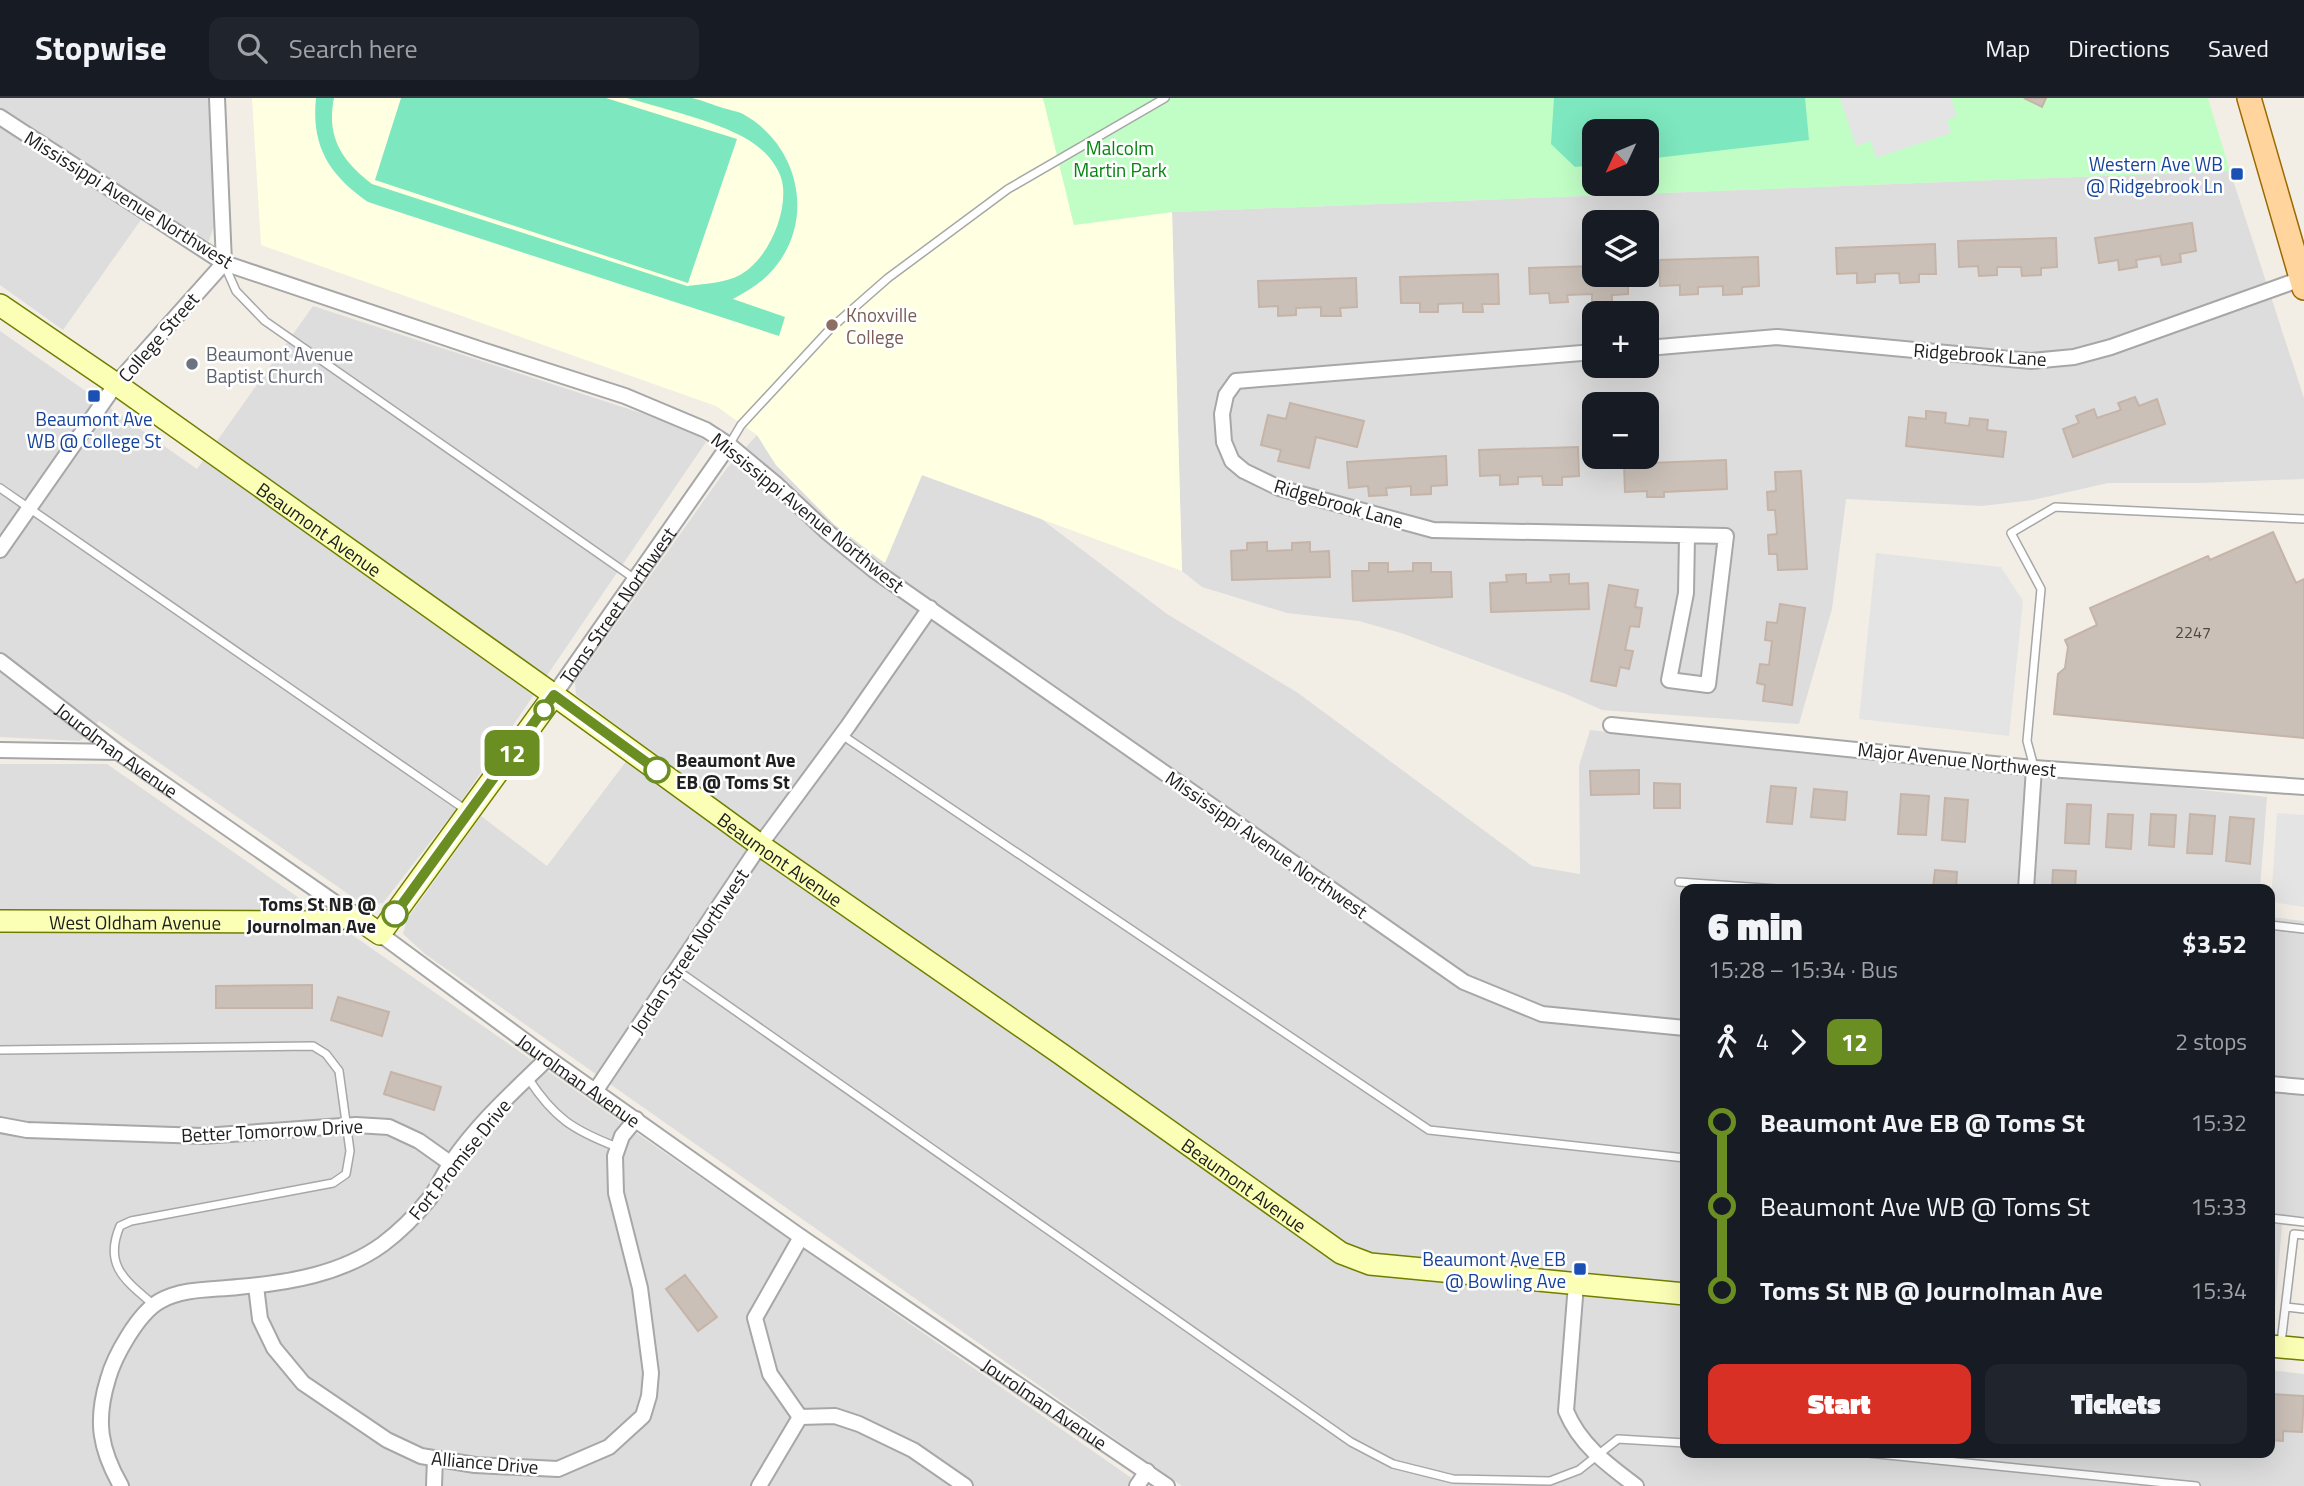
<!DOCTYPE html>
<meta charset="utf-8">
<style>
body{margin:0;font-family:"Titillium Web",sans-serif;background:#20242c;color:#f1f3f6;height:100vh;display:flex;flex-direction:column;font-size:26px;white-space:nowrap}
*{box-sizing:border-box;margin:0}
p{font-size:23px;color:#9ea1a6}
.icon{flex:none;width:38px;height:38px;fill:none;stroke:currentColor;stroke-width:2;stroke-linecap:round;stroke-linejoin:round}
.map{position:relative;flex:1;overflow:hidden}
.panel{position:absolute;left:1680px;top:786px;width:595px;height:574px;display:flex;flex-direction:column;background:#171b24;border-radius:14px;box-shadow:0 7px 28px #0002}
.panel>*{flex:none}
.badge{padding:0 14px;border-radius:10px;font-size:24px;line-height:46px}
.needle{width:46px;rotate:226deg}
.controls{position:absolute;left:1582px;top:21px;display:grid;gap:14px}
.controls a{display:grid;place-items:center;width:77px;height:77px;border-radius:14px;background:#171b24;box-shadow:0 7px 28px #0002;font-size:35px}
.map>.badge{position:absolute;translate:-50% -50%;box-shadow:0 0 0 4px #fff}
.legs{display:flex;align-items:center;gap:10px;height:77px;padding:0 28px;font-size:23px}
.legs p{margin-inline-start:auto}
.head{display:flex;align-items:center;justify-content:space-between;height:119px;padding:0 28px}
h1{font-size:38px;font-weight:800;line-height:52px}
.button{display:flex;gap:14px;margin-top:auto;padding:14px 28px}
.button a{flex:1;height:80px;border-radius:14px;background:#d93025;color:#fff;font-size:28px;font-weight:800;line-height:80px;text-align:center}
.button a+a{background:#20242c;color:#f1f3f6}
ul{padding:0 28px;list-style:none}
li{display:flex;align-items:center;gap:24px;height:84px;font-size:26px}
li i{display:grid;place-items:center;width:10px;height:100%;margin:0 9px;background:currentColor}
li i::after{content:'';width:18px;height:18px;margin:-9px;border:5px solid;border-radius:50%;background:#171b24}
li p{margin-inline-start:auto}
li:first-child i{background:linear-gradient(#0000 50%,currentColor 0)}
li:last-child i{background:linear-gradient(currentColor 50%,#0000 0)}
header{display:flex;align-items:center;gap:42px;box-sizing:border-box;height:98px;padding:0 35px;background:#171b24;border-bottom:2px solid #363941}
header strong{font-size:33px}
nav{display:flex;gap:38px;margin-inline-start:auto;font-size:24px}
.search{width:490px;height:63px;background:#20242c;display:flex;align-items:center;gap:18px;box-sizing:border-box;padding:0 24px;border-radius:14px;color:#9ea1a6;font-size:26px}
.map>svg:first-child{display:block}
.residential{fill:#dedddd;fill-rule:evenodd}
.education{fill:#ffffe1}
.park{fill:#c0fec5;fill-rule:evenodd}
.pitch{fill:#7de7bf}
.parking{fill:#e4e4e4}
.building{fill:#cac0b8;stroke:#c5b4a7;stroke-width:2}
.lines{fill:none;stroke-linecap:round;stroke-linejoin:round}
.lane-casing{stroke:#a7a7a7;stroke-width:10}
.street-casing{stroke:#a7a7a7;stroke-width:18}
.secondary-casing{stroke:#707e00;stroke-width:24}
.primary-casing{stroke:#9c6900;stroke-width:26}
.lane{stroke:#fff;stroke-width:7}
.street{stroke:#fff;stroke-width:14}
.secondary{stroke:#fbffb6;stroke-width:21}
.primary{stroke:#ffd59d;stroke-width:23}
.line-1-casing{stroke:#fff;stroke-width:16}
.line-1{stroke:#6b8e23;stroke-width:10}
.transit-dot{fill:#1a4fb4;stroke:#fff;stroke-width:2.5}
.education-dot{fill:#8d6e63;stroke:#fff;stroke-width:2.5}
.worship-dot{fill:#6b7280;stroke:#fff;stroke-width:2.5}
.stop-1-dot{fill:#fff;stroke:#6b8e23;stroke-width:3.5}
.labels{text-anchor:middle;dominant-baseline:central;stroke-width:5;stroke-linejoin:round;paint-order:stroke}
.number-label{font-size:16px;fill:#4a4846}
.park-label{font-size:19px;fill:#03850e;stroke:#fff}
.transit-label{font-size:19px;fill:#164399;stroke:#fff;text-anchor:end}
.street-label{font-size:19px;fill:#202020;stroke:#fff}
.education-label{font-size:19px;fill:#785e54;stroke:#fff;text-anchor:start}
.worship-label{font-size:19px;fill:#5b616d;stroke:#fff;text-anchor:start}
.stop-label{font-size:19px;font-weight:bold;fill:#202020;stroke:#fff;text-anchor:start}
</style>
<header>
<strong>Stopwise</strong>
<div class="search"><svg class="icon" aria-label="search" viewBox="0 0 24 24"><circle cx="10" cy="10" r="6"/><path d="M15 15l6 6"/></svg>Search here</div>
<nav><a>Map</a><a>Directions</a><a>Saved</a></nav>
</header>
<div class="map">
<svg width="2304" height="1388" viewBox="0 0 2304 1388">
<rect width="100%" height="100%" fill="#f2eee6"/>
<path class="residential" d="M 0,0 L 210,0 L 216,122 L 209,143 L 202,142 L 150,109 L 63,232 L 0,187 Z
M 2230,73 L 2304,300 L 2304,381 L 2200,385 L 2108,385 L 2033,402 L 1982,408 L 1846,401 L 1832,511 L 1799,626 L 1602,612 L 1566,596 L 1401,535 L 1359,523 L 1287,515 L 1202,489 L 1182,473 L 1172,114 ZM 1594,124 L 1647,124 L 1647,177 L 1594,177 ZM 1594,215 L 1647,215 L 1647,268 L 1594,268 ZM 1594,306 L 1647,306 L 1647,359 L 1594,359 Z
M 313,208 L 644,316 L 698,336 L 706,344 L 456,711 L 383,805 L 364,807 L 99,623 L 80,643 L 0,639 L 0,233 L 197,371 Z
M 757,337 L 776,367 L 834,426 L 884,465 L 922,377 L 1040,420 L 1167,516 L 1298,595 L 1532,768 L 1580,776 L 1579,668 L 1590,632 L 1807,656 L 1889,660 L 2055,676 L 2267,699 L 2260,791 L 1685,791 L 1685,1354 L 2270,1354 L 2270,819 L 2304,823 L 2304,1128 L 2282,1127 L 2270,1272 L 2304,1276 L 2304,1388 L 1182,1388 L 425,856 L 403,836 L 407,821 L 481,718 L 547,768 L 640,645 L 576,597 L 575,584 L 727,370 Z
M 0,666 L 107,666 L 1143,1388 L 0,1388 Z"/>
<path class="education" d="M 252,0 L 1043,0 L 1074,127 L 1172,114 L 1182,473 L 922,377 L 885,465 L 834,426 L 776,367 L 757,337 L 716,308 L 261,147 Z"/>
<path class="park" d="M 1043,0 L 2208,0 L 2230,73 L 1172,114 L 1074,127 ZM 1594,33 L 1647,33 L 1647,86 L 1594,86 Z"/>
<path class="pitch" d="M 316,0 L 334,0 C 326,39 342,63 372,86 L 687,188 C 704,186 725,185 740,177 C 767,162 786,119 783,89 C 782,75 772,61 762,52 C 736,27 664,11 627,0 C 648,0 671,0 692,0 C 702,2 713,7 723,10 C 729,12 737,13 743,16 C 802,49 817,128 768,177 C 758,187 745,194 733,201 L 785,219 L 779,238 L 368,104 C 329,77 311,48 316,0 Z
M 401,0 L 606,0 L 737,41 L 688,185 L 375,82 Z
M 1554,0 L 1805,0 L 1809,42 L 1647,61 L 1647,33 L 1594,33 L 1594,67 L 1575,69 L 1551,46 Z"/>
<path class="parking" d="M 1840,0 L 1951,0 L 1957,18 L 1947,22 L 1951,35 L 1876,60 L 1871,43 L 1856,48 Z
M 1876,455 L 2001,469 L 2023,503 L 2009,638 L 1859,621 Z
M 2277,715 L 2304,717 L 2304,809 L 2271,804 Z"/>
<path class="building" d="M 2024,0 L 2046,0 L 2042,9 Z
M 2192,125 L 2196,153 L 2180,156 L 2181,164 L 2162,167 L 2160,158 L 2136,162 L 2137,169 L 2119,172 L 2118,162 L 2099,165 L 2095,140 Z
M 2056,140 L 2057,169 L 2041,170 L 2041,177 L 2022,178 L 2021,169 L 1997,169 L 1997,177 L 1979,178 L 1978,168 L 1959,169 L 1958,143 Z
M 1935,146 L 1936,176 L 1919,176 L 1919,184 L 1900,185 L 1899,175 L 1875,176 L 1875,184 L 1857,185 L 1857,175 L 1837,176 L 1836,150 Z
M 1758,159 L 1759,188 L 1742,189 L 1742,196 L 1723,197 L 1723,188 L 1698,189 L 1698,196 L 1680,197 L 1680,187 L 1660,188 L 1659,162 Z
M 1594,168 L 1594,177 L 1628,177 L 1628,196 L 1612,197 L 1612,205 L 1592,205 L 1592,196 L 1567,197 L 1568,204 L 1550,205 L 1549,195 L 1530,196 L 1529,170 Z
M 1498,176 L 1499,206 L 1482,206 L 1483,214 L 1463,214 L 1463,205 L 1438,206 L 1438,214 L 1420,214 L 1420,205 L 1401,205 L 1400,179 Z
M 1356,180 L 1357,209 L 1340,210 L 1341,218 L 1321,218 L 1321,209 L 1296,210 L 1296,217 L 1278,218 L 1278,208 L 1259,209 L 1258,183 Z
M 2135,299 L 2139,308 L 2157,301 L 2165,326 L 2073,359 L 2063,331 L 2079,325 L 2076,318 L 2094,311 L 2097,320 L 2121,312 L 2118,305 Z
M 1290,305 L 1364,323 L 1357,349 L 1316,339 L 1309,370 L 1278,363 L 1281,352 L 1261,347 L 1268,317 L 1286,321 Z
M 1926,313 L 1946,315 L 1945,325 L 1969,328 L 1970,320 L 1988,322 L 1987,332 L 2006,334 L 2003,359 L 1906,348 L 1909,319 L 1926,321 Z
M 1578,349 L 1579,378 L 1562,379 L 1562,387 L 1543,387 L 1542,378 L 1518,379 L 1518,386 L 1500,387 L 1500,377 L 1480,378 L 1479,352 Z
M 1446,358 L 1447,387 L 1431,388 L 1431,396 L 1411,397 L 1411,388 L 1386,390 L 1387,397 L 1369,398 L 1368,388 L 1349,390 L 1347,364 Z
M 1726,362 L 1727,391 L 1664,394 L 1664,399 L 1647,399 L 1647,393 L 1625,394 L 1624,366 Z
M 1801,373 L 1807,471 L 1778,472 L 1777,456 L 1769,456 L 1768,437 L 1777,436 L 1775,412 L 1768,412 L 1767,394 L 1776,393 L 1775,374 Z
M 2273,434 L 2296,485 L 2304,481 L 2304,640 L 2054,616 L 2058,576 L 2065,570 L 2068,549 L 2065,542 L 2097,527 L 2090,510 L 2208,458 L 2210,462 Z
M 1267,444 L 1267,453 L 1292,452 L 1292,445 L 1310,444 L 1310,454 L 1329,453 L 1330,479 L 1232,482 L 1231,453 L 1247,452 L 1247,445 Z
M 1369,465 L 1388,465 L 1388,474 L 1413,473 L 1413,465 L 1431,465 L 1431,474 L 1451,474 L 1452,499 L 1353,503 L 1352,473 L 1369,473 Z
M 1526,476 L 1526,485 L 1551,484 L 1550,477 L 1569,476 L 1569,486 L 1588,485 L 1589,511 L 1491,514 L 1490,485 L 1507,484 L 1506,477 Z
M 1609,487 L 1638,492 L 1635,509 L 1642,510 L 1639,529 L 1630,528 L 1625,552 L 1633,553 L 1629,571 L 1620,569 L 1616,588 L 1591,583 Z
M 1780,506 L 1805,510 L 1792,607 L 1763,603 L 1765,587 L 1757,585 L 1760,566 L 1769,567 L 1772,543 L 1765,542 L 1767,524 L 1777,525 Z
M 1639,672 L 1639,696 L 1591,697 L 1590,673 Z
M 1654,685 L 1680,686 L 1680,710 L 1654,710 Z
M 1771,688 L 1796,690 L 1792,726 L 1767,724 Z
M 1814,691 L 1847,694 L 1845,722 L 1811,719 Z
M 1901,696 L 1929,698 L 1926,737 L 1898,736 Z
M 1945,700 L 1968,702 L 1965,744 L 1942,742 Z
M 2067,706 L 2091,707 L 2089,746 L 2065,745 Z
M 2108,716 L 2133,717 L 2131,751 L 2106,749 Z
M 2151,716 L 2176,717 L 2174,749 L 2149,747 Z
M 2190,716 L 2215,718 L 2212,756 L 2187,755 Z
M 2230,719 L 2254,721 L 2250,766 L 2226,763 Z
M 1935,772 L 1957,774 L 1956,791 L 1933,791 Z
M 2053,772 L 2076,773 L 2075,791 L 2052,791 Z
M 312,887 L 312,910 L 216,910 L 216,888 Z
M 338,899 L 389,914 L 382,938 L 331,922 Z
M 391,974 L 441,989 L 434,1012 L 384,996 Z
M 685,1177 L 717,1219 L 698,1233 L 666,1191 Z
M 2270,1296 L 2304,1298 L 2302,1334 L 2283,1333 L 2283,1343 L 2270,1342 Z"/>
<g class="lines">
<g class="lane-casing">
<path id="lane" d="M 225,168 L 236,193 L 265,223 L 635,481
M 729,347 L 741,327 L 831,230 L 888,180 L 1008,91 L 1165,0
M 0,390 L 466,712
M 842,637 L 1429,1032 L 1685,1060
M 2034,669 L 2027,643 L 2041,491 L 2011,435 L 2055,409 L 2304,421
M 1679,784 L 1777,791
M 2270,827 L 2304,831
M 677,872 L 1351,1344 L 1393,1366 L 1453,1381 L 1550,1383 L 1579,1372 L 1618,1341 L 1685,1345
M 0,952 L 313,948 L 326,956 L 339,973 L 350,1053 L 346,1076 L 333,1085 L 131,1123 L 120,1128 C 103,1168 126,1183 154,1207
M 528,980 C 554,1020 573,1032 617,1049
M 2270,1120 L 2304,1124
M 2286,1209 L 2304,1211
M 2281,1245 L 2294,1136 L 2304,1137
M 1858,1354 L 2196,1388"/>
</g>
<g class="street-casing">
<g id="street">
<path d="M 0,19 L 224,165 L 482,252 L 625,298 L 706,332 L 729,347 L 777,387 L 826,433 L 874,472 L 1464,884 L 1542,916 L 1685,930"/>
<path d="M 1647,250 L 1777,239 L 2031,263 L 2074,259 L 2111,249 L 2301,181"/>
<path d="M 1594,254 L 1236,283 L 1226,297 L 1222,316 L 1224,344 L 1232,363 L 1244,373 L 1279,390 L 1433,432 L 1726,438 L 1708,587 L 1669,582 L 1686,495 L 1687,438"/>
<path d="M 0,452 L 116,286 L 224,165 L 217,0"/>
<path id="s1" d="M 0,563 L 118,654 L 354,818"/>
<path id="s2" d="M 554,597 L 729,347"/>
<path d="M 1611,627 L 2034,670 L 2304,689"/>
<path d="M 0,652 L 118,654"/>
<path d="M 2026,791 L 2034,670"/>
<path id="s3" d="M 380,836 L 548,960 L 801,1139 L 1167,1388"/>
<path d="M 2270,986 L 2304,989"/>
<path d="M 596,992 L 760,747 L 848,628 L 930,510"/>
<path d="M 0,1027 L 27,1032 L 203,1038 L 356,1027 L 389,1029 L 419,1043 L 450,1065"/>
<path d="M 801,1139 L 755,1220 L 770,1276 L 800,1319 L 835,1318 L 859,1326 L 913,1352 L 965,1388"/>
<path d="M 1576,1186 L 1566,1313 C 1580,1347 1608,1367 1636,1388"/>
<path d="M 256,1188 L 260,1221 L 274,1250 L 303,1285 L 387,1342 L 421,1358 L 475,1367 L 558,1371 L 609,1349 L 643,1318 L 649,1298 L 651,1275 L 640,1190 L 616,1095 L 615,1058 L 622,1038 L 636,1021"/>
<path d="M 121,1388 C 100,1351 95,1323 108,1281 C 114,1259 138,1215 160,1203 C 183,1190 212,1192 238,1189 C 288,1185 342,1176 383,1146 C 399,1134 416,1117 429,1101 C 438,1090 443,1076 451,1065 C 478,1025 514,993 548,960"/>
<path d="M 434,1388 L 435,1360"/>
<path d="M 759,1388 L 800,1319"/>
<path d="M 1137,1388 L 1147,1373"/>
</g>
</g>
<g class="secondary-casing">
<g id="secondary">
<path id="s4" d="M 0,207 L 116,286 L 554,597 L 760,747 L 1061,956 L 1341,1155 L 1370,1166 L 1685,1196"/>
<path id="s5" d="M 0,823 L 323,824 L 354,818 L 380,836 L 554,597"/>
<path d="M 2270,1248 L 2304,1251"/>
</g>
</g>
<g class="primary-casing">
<path id="primary" d="M 2249,0 L 2304,190"/>
</g>
<use href="#lane" class="lane"/>
<use href="#street" class="street"/>
<use href="#secondary" class="secondary"/>
<use href="#primary" class="primary"/>
</g>
<g class="lines">
<g class="line-1-casing">
<path id="line-1" d="M 395,816 L 554,597 L 657,672"/>
</g>
<use href="#line-1" class="line-1"/>
</g>
<g class="transit-dot">
<rect x="2230" y="69" width="14" height="14" rx="3.5"/>
<rect x="87" y="291" width="14" height="14" rx="3.5"/>
<rect x="1573" y="1164" width="14" height="14" rx="3.5"/>
</g>
<circle class="education-dot" cx="832" cy="227" r="7"/>
<circle class="worship-dot" cx="192" cy="266" r="7"/>
<g class="stop-1-dot">
<circle cx="544" cy="612" r="9"/>
<circle cx="657" cy="672" r="12"/>
<circle cx="395" cy="816" r="12"/>
</g>
<g class="labels">
<g class="number-label">
<text x="2193" y="534">2247</text>
</g>
<g class="park-label">
<text x="1120" y="49">Malcolm<tspan x="1120" dy="22">Martin Park</tspan></text>
</g>
<g class="transit-label">
<text x="2223" y="65">Western Ave WB<tspan x="2223" dy="22">@ Ridgebrook Ln</tspan></text>
<text x="94" y="320" text-anchor="middle">Beaumont Ave<tspan x="94" dy="22">WB @ College St</tspan></text>
<text x="1566" y="1160">Beaumont Ave EB<tspan x="1566" dy="22">@ Bowling Ave</tspan></text>
</g>
<g class="street-label">
<text transform="translate(129 101) rotate(32)">Mississippi Avenue Northwest</text>
<text transform="translate(158 239) rotate(-49)">College Street</text>
<text transform="translate(1980 256) rotate(4)">Ridgebrook Lane</text>
<text transform="translate(1339 405) rotate(16)">Ridgebrook Lane</text>
<text transform="translate(808 414) rotate(39)">Mississippi Avenue Northwest</text>
<text stroke="none"><textPath href="#s4" startOffset="390">Beaumont Avenue</textPath></text>
<text stroke="none"><textPath href="#s2" startOffset="110">Toms Street Northwest</textPath></text>
<text stroke="none"><textPath href="#s1" startOffset="147">Jourolman Avenue</textPath></text>
<text transform="translate(1957 661) rotate(6)">Major Avenue Northwest</text>
<text transform="translate(1267 746) rotate(35)">Mississippi Avenue Northwest</text>
<text stroke="none"><textPath href="#s4" startOffset="957">Beaumont Avenue</textPath></text>
<text stroke="none"><textPath href="#s5" startOffset="135">West Oldham Avenue</textPath></text>
<text transform="translate(689 853) rotate(-56)">Jordan Street Northwest</text>
<text stroke="none"><textPath href="#s3" startOffset="247">Jourolman Avenue</textPath></text>
<text transform="translate(272 1032) rotate(-3)">Better Tomorrow Drive</text>
<text transform="translate(459 1061) rotate(-51)">Fort Promise Drive</text>
<text stroke="none"><textPath href="#s4" startOffset="1524">Beaumont Avenue</textPath></text>
<text stroke="none"><textPath href="#s3" startOffset="814">Jourolman Avenue</textPath></text>
<text transform="translate(485 1364) rotate(5)">Alliance Drive</text>
</g>
<g class="education-label">
<text x="846" y="216">Knoxville<tspan x="846" dy="22">College</tspan></text>
</g>
<g class="worship-label">
<text x="206" y="255">Beaumont Avenue<tspan x="206" dy="22">Baptist Church</tspan></text>
</g>
<g class="stop-label">
<text x="676" y="661">Beaumont Ave<tspan x="676" dy="22">EB @ Toms St</tspan></text>
<text x="376" y="805" text-anchor="end">Toms St NB @<tspan x="376" dy="22">Journolman Ave</tspan></text>
</g>
</g>
</svg>
<div class="controls">
<a><svg class="needle" viewBox="-14 -14 28 28"><path d="M0-13l5 13h-10z" fill="#e53935"/><path d="M0 13l5-13h-10z" fill="#9ea1a6"/></svg></a>
<a><svg class="icon" aria-label="layers" viewBox="0 0 24 24"><path d="M12 4l9 5-9 5-9-5zM3 14l9 5 9-5"/></svg></a>
<a>+</a>
<a>−</a>
</div>
<b class="badge" style="left:512px;top:655px;background:#6b8e23;color:#fff">12</b>
<section class="panel">
<div class="head"><div><h1>6 min</h1><p>15:28 – 15:34 · Bus</p></div><b>$3.52</b></div>
<div class="legs"><svg class="icon" aria-label="walk" viewBox="0 0 24 24"><circle cx="13" cy="4" r="2"/><path d="M13 8l-2 6 4 7M11 14l-3 7M7 12l3-4h3l4 4"/></svg>4<svg class="icon" aria-label="forward" viewBox="0 0 24 24"><path d="M9 5l7 7-7 7"/></svg><b class="badge" style="background:#6b8e23;color:#fff">12</b><p>2 stops</p></div>
<ul>
<li><i style="color:#6b8e23"></i><b>Beaumont Ave EB @ Toms St</b><p>15:32</p></li>
<li><i style="color:#6b8e23"></i><span>Beaumont Ave WB @ Toms St</span><p>15:33</p></li>
<li><i style="color:#6b8e23"></i><b>Toms St NB @ Journolman Ave</b><p>15:34</p></li>
</ul>
<div class="button"><a>Start</a><a>Tickets</a></div>
</section>
</div>
